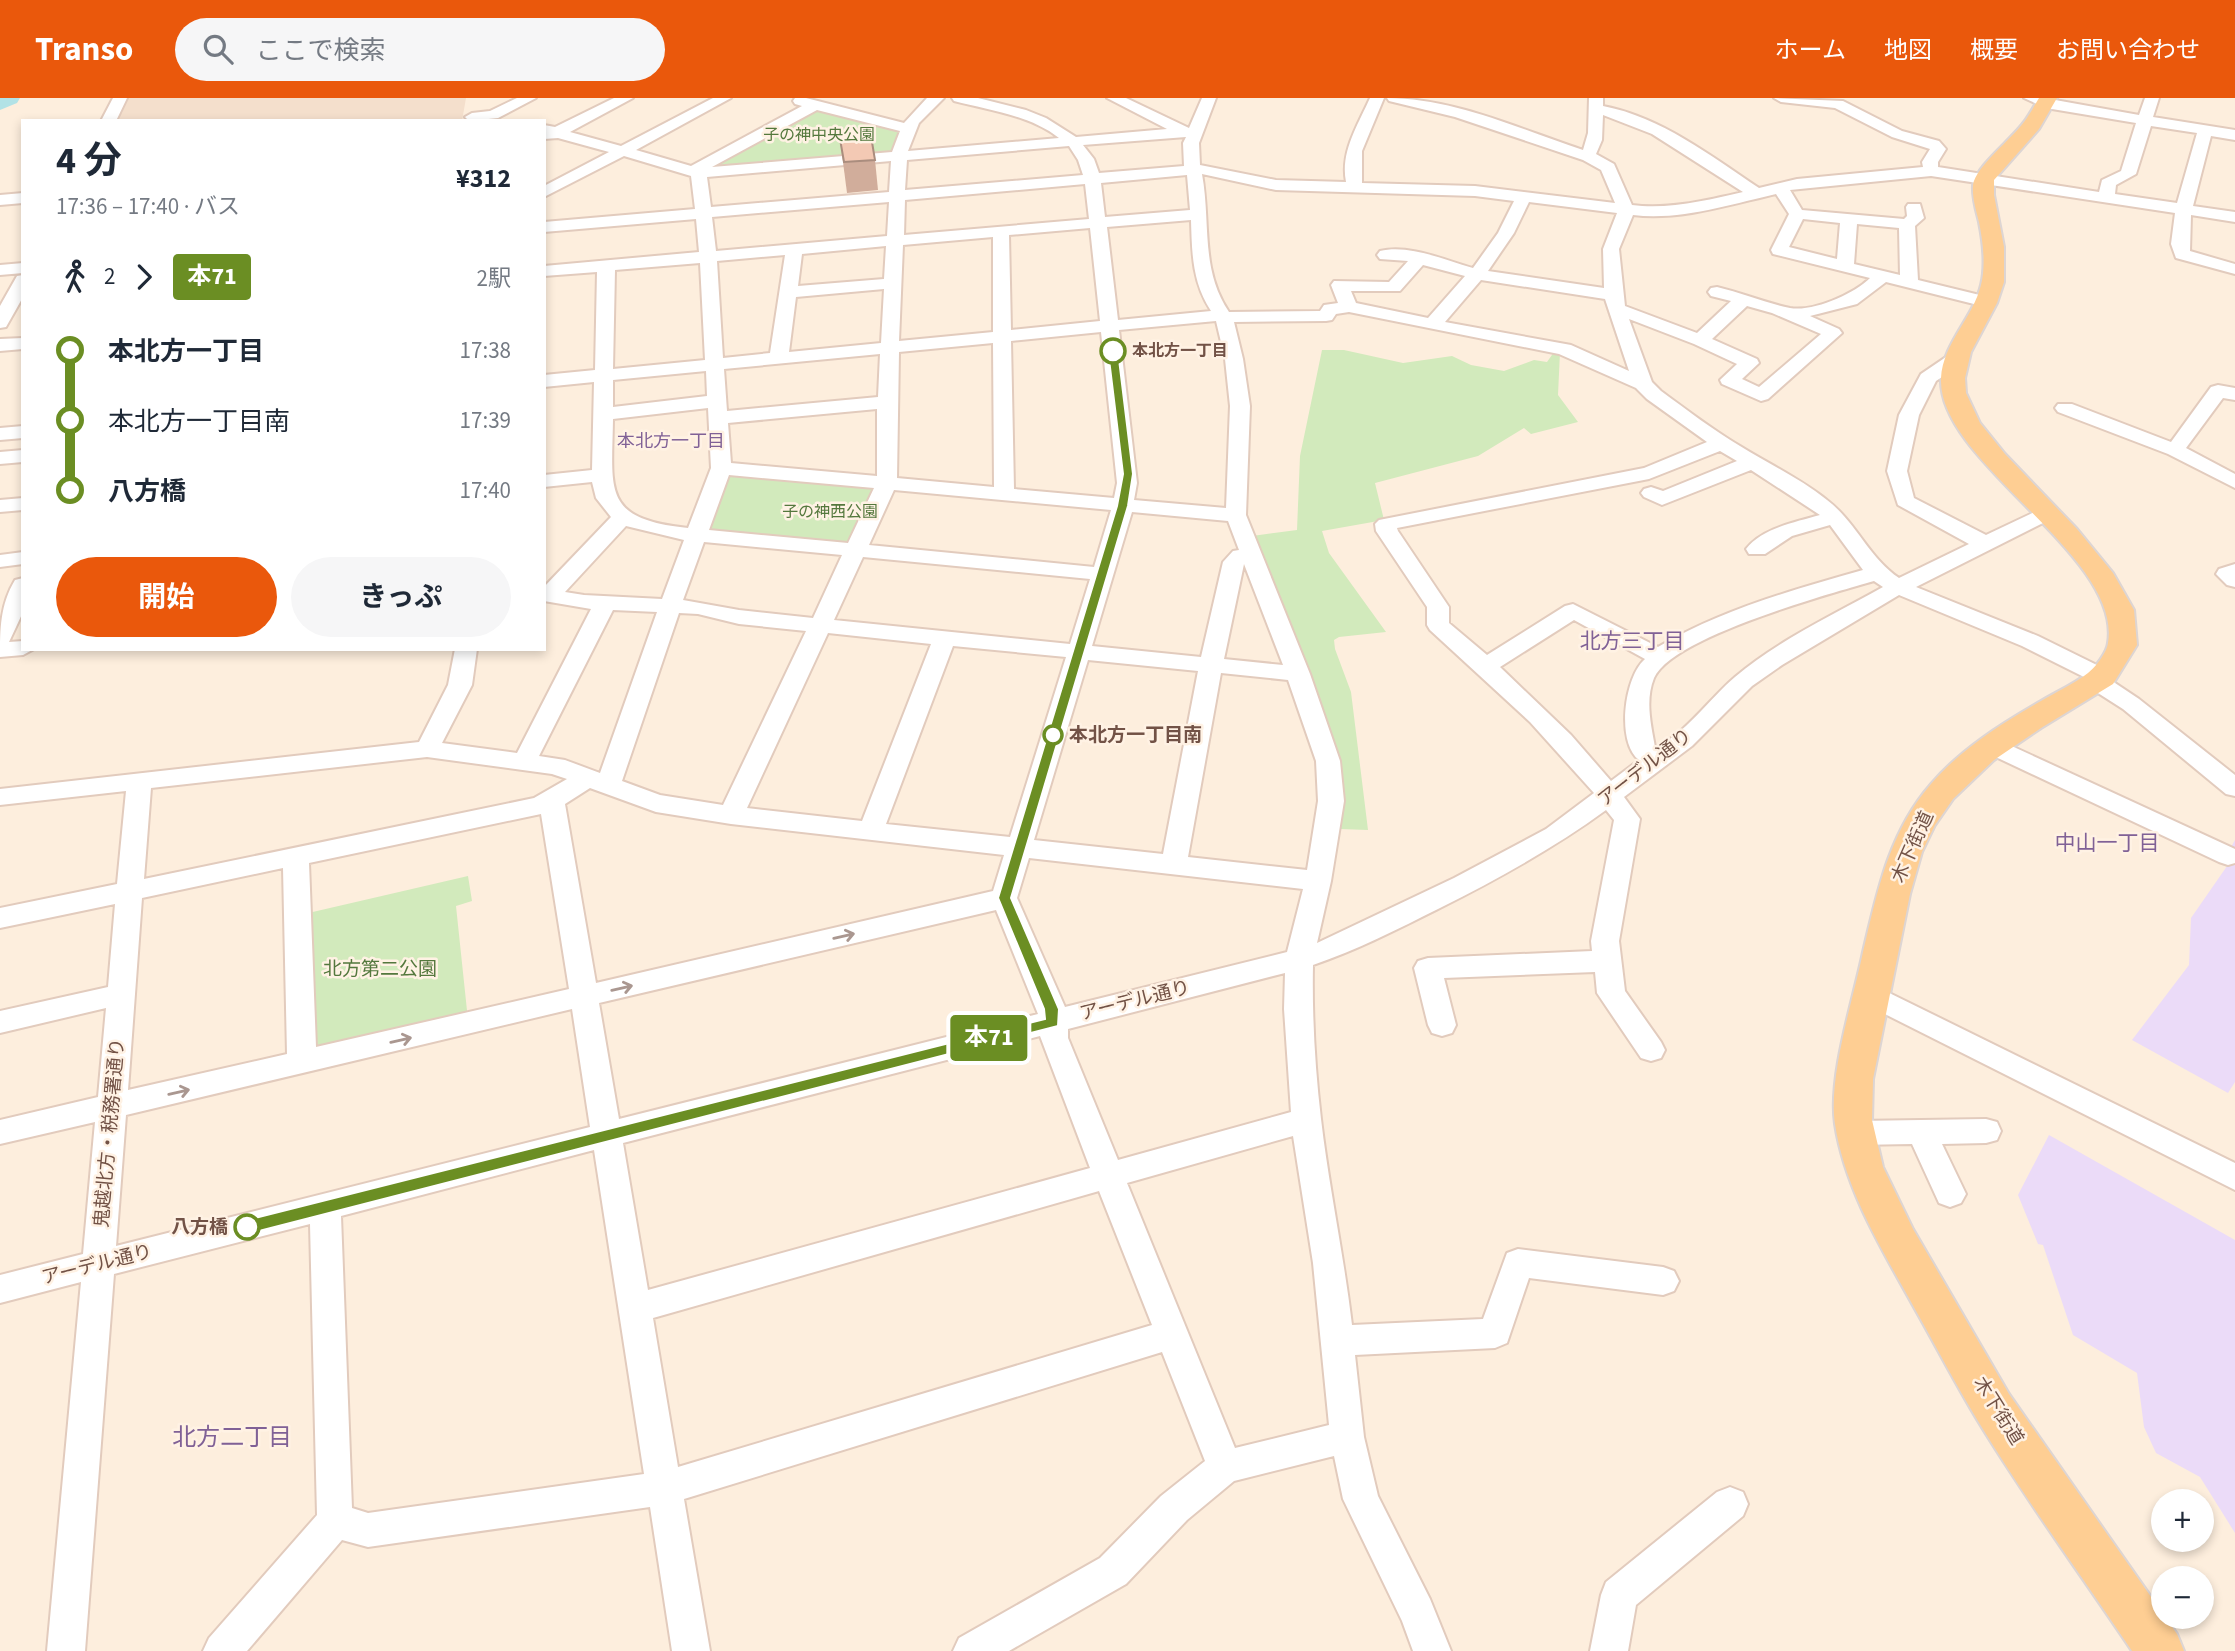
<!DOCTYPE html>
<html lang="ja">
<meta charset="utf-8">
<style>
body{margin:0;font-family:"Source Sans 3","Noto Sans JP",sans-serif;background:#f6f6f7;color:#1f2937;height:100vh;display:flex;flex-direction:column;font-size:26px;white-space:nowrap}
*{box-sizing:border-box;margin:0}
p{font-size:23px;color:#747a83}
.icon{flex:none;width:38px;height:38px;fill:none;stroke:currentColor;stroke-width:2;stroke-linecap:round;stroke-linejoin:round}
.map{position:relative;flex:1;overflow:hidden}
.drawer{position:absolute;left:21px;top:21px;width:525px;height:532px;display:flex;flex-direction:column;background:#fff;border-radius:0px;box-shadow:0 4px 10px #0003}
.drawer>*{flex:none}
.badge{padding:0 14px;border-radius:5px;font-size:24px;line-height:46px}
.fabs{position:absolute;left:2151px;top:1391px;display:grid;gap:14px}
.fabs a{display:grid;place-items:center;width:63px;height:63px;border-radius:50%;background:#fff;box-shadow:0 4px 10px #0003;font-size:35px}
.map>.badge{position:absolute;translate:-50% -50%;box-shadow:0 0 0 4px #fff}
.legs{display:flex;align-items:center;gap:10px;height:77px;padding:0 35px;font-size:23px}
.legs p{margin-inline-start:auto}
.summary{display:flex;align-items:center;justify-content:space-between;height:119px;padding:0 35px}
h1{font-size:38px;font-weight:700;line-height:52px}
.cta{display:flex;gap:14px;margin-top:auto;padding:14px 35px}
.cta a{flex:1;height:80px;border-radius:42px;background:#ea580c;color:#fff;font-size:28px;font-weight:700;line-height:80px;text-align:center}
.cta a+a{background:#f6f6f7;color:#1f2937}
ul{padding:0 35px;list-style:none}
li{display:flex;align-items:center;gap:24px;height:70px;font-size:26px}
li i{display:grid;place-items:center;width:10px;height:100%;margin:0 9px;background:currentColor}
li i::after{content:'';width:18px;height:18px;margin:-9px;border:5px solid;border-radius:50%;background:#fff}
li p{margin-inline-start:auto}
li:first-child i{background:linear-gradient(#0000 50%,currentColor 0)}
li:last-child i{background:linear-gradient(currentColor 50%,#0000 0)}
header{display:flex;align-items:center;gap:42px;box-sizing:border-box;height:98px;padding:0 35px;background:#ea580c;color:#fff}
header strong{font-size:33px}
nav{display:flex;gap:38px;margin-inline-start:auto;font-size:24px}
.search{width:490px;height:63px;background:#f6f6f7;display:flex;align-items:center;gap:18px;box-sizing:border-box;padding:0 24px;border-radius:38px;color:#747a83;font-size:26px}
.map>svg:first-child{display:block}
.residential{fill:#f4dfcc}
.education{fill:#ebdbf8}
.green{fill:#d2eabc}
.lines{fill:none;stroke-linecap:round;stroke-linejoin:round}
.river{fill:#b2e2e6;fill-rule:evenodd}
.minor-casing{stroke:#e2cbbd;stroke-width:4}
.major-casing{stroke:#ddd5d3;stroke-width:4}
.minor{fill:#fff;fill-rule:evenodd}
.major{fill:#fece93;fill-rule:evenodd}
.wall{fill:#d1ad9b}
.building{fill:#f3c9b4;stroke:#aa8d7e;stroke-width:2}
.oneway{stroke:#aa9790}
.line-1{fill:#6b8e23;stroke:#fff;stroke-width:2}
.stop-1-dot{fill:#fff;stroke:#6b8e23;stroke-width:3.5}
.labels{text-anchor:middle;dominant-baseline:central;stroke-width:5;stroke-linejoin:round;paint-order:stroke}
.far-park-label{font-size:16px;fill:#54783d;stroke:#fff2e4}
.far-stop-label{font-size:16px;font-weight:bold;fill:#725246;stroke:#fff2e4;text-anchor:start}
.far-neighbourhood-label{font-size:18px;fill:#806196;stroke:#fff2e4}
.stop-label{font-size:19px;font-weight:bold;fill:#725246;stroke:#fff2e4;text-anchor:start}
.street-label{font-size:19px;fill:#725246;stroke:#fff2e4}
.park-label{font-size:19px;fill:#54783d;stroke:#fff2e4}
.neighbourhood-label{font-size:21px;fill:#806196;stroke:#fff2e4}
.near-neighbourhood-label{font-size:24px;fill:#806196;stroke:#fff2e4}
</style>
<header>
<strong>Transo</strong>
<div class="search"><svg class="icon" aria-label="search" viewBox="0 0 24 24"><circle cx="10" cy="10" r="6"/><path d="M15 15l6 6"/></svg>ここで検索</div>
<nav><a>ホーム</a><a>地図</a><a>概要</a><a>お問い合わせ</a></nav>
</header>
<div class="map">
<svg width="2235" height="1553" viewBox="0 0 2235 1553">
<rect width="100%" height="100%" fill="#fdeedd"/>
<path class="residential" d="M 126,0 L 466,0 L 462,23 L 114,23 Z"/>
<path class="education" d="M 2235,742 L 2235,984 L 2228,995 L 2132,942 L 2189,867 L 2191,820 L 2234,758 L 2230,751 Z
M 2049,1037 L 2235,1142 L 2235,1435 L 2200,1379 L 2156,1355 L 2144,1329 L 2137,1275 L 2073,1237 L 2043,1147 L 2038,1146 L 2018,1097 Z"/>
<path class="green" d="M 820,11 L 899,30 L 895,56 L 702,72 L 812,12 Z
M 1322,252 L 1344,252 L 1403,265 L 1452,258 L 1471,267 L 1504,273 L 1534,262 L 1547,264 L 1554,254 L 1560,254 L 1558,297 L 1578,324 L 1531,336 L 1524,330 L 1478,358 L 1375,385 L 1384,422 L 1322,433 L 1329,455 L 1386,534 L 1339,539 L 1334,542 L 1335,551 L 1351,594 L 1368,732 L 1340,731 L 1328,634 L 1252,438 L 1297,432 L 1300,358 Z
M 736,375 L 881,387 L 852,446 L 714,433 L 708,427 L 727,379 Z
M 468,778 L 472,803 L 456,808 L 468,922 L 308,959 L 304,816 Z"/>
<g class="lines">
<path class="river" d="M 0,0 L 20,0 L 17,5 L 0,12 Z"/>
<g class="minor-casing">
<path id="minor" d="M 113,0 L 127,0 L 116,23 L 101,23 Z
M 517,0 L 536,0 L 498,20 L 469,23 L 465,19 L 472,15 L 490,13 Z
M 614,0 L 633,0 L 570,34 L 621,48 L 713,0 L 731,0 L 636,52 L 691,68 L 802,8 L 795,6 L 793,3 L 795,0 L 806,0 L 904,25 L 927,0 L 944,0 L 919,25 L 908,53 L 1059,40 C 1030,17 988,12 954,3 L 952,0 L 978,0 L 1026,12 L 1046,20 L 1076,39 L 1167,31 L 1107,0 L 1126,0 L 1189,30 L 1202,0 L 1216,0 L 1199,45 L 1200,67 L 1276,82 L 1346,84 C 1340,54 1358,27 1370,0 L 1384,0 L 1362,53 L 1362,85 L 1475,88 L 1615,105 L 1601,72 L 1583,62 L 1455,19 L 1389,3 L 1387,0 C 1453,0 1520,31 1583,52 L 1588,35 L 1589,0 L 1603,0 L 1603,8 C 1661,19 1711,58 1759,90 L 1797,81 L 1923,69 L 1922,64 L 1930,51 L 1892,39 L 1835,10 L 1781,4 L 1774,0 L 1843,3 L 1902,33 L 1939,43 L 1946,51 L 1938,64 L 1938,69 L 2099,94 L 2102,82 L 2121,73 L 2136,25 L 2046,10 L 2024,0 L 2044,0 L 2139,17 L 2145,0 L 2159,0 L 2153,19 L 2235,32 L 2235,42 L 2211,38 L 2193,108 L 2235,114 L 2235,124 L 2191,117 L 2190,153 L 2235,166 L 2235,176 L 2176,160 L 2171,146 L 2175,115 L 1931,78 L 1790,92 L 1802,112 L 1904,121 L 1907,118 L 1906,109 L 1908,106 L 1920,106 L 1924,120 L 1915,128 L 1918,182 L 1992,200 L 1995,204 L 1992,208 L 1986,209 L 1886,184 L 1857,206 L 1810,218 L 1839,231 L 1842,235 L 1768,301 L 1761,303 L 1722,286 L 1720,282 L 1737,266 L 1694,246 L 1629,221 L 1652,284 L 1661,293 C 1687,312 1713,332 1740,348 C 1769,366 1801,381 1827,402 C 1857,425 1868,459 1899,480 L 1969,446 L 1898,407 L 1887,373 L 1899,317 L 1921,276 L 1949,257 L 1963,257 L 1965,261 L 1963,265 L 1936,283 L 1919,317 L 1907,373 L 1914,400 L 1986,437 L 2039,412 L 2053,412 L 2056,416 L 2053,420 L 1916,489 L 2038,538 L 2111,574 L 2115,579 L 2112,583 L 2139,601 L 2235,677 L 2235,698 L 2226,696 L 2123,611 L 2087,588 L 2083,583 L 2086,580 L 2022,548 L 1899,497 L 1782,567 L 1752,588 L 1692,648 L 1624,699 L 1640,721 L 1619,843 L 1625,893 L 1661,944 L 1665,952 L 1661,960 L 1651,963 L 1641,960 L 1597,895 L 1595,874 L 1444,880 L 1456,927 L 1452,935 L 1442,938 L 1432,935 L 1428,927 L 1414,870 L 1418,863 L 1428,860 L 1592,853 L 1591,843 L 1614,722 L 1606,712 C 1554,750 1498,781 1440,810 C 1398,831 1357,852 1313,867 C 1312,918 1315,970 1321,1021 C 1329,1090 1344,1158 1352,1227 L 1483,1221 L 1507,1155 L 1518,1151 L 1663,1169 L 1674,1173 L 1679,1183 L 1674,1193 L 1663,1197 L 1529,1180 L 1507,1245 L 1495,1250 L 1355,1257 L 1364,1339 L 1378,1398 L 1430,1501 L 1451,1553 L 1413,1553 L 1402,1523 L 1343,1401 L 1334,1358 L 1234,1383 L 1187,1422 L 1126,1486 L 1009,1553 L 953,1553 L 959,1540 L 1100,1460 L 1161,1398 L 1205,1363 L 1162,1254 L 684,1401 L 710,1553 L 672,1553 L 650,1409 L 368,1449 L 342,1442 L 247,1553 L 203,1553 L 209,1540 L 317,1417 L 310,1126 L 114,1176 L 85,1553 L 47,1553 L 81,1184 L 0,1205 L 0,1177 L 83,1156 L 95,1024 L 0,1046 L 0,1022 L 98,999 L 106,910 L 0,935 L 0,913 L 108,889 L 115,806 L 0,830 L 0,810 L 117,786 L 126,693 L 0,707 L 0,691 L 419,644 L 448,587 L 455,551 L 477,551 L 472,587 L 442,645 L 517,655 L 591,511 L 544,503 L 544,489 L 611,419 L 596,400 L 592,384 L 544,389 L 544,377 L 592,372 L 594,284 L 544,289 L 544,277 L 595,272 L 597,174 L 544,178 L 544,168 L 699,154 L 696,121 L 544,134 L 544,124 L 695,111 L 691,78 L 624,58 L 544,99 L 544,88 L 609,54 L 558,40 L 544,41 L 544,27 L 555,29 ZM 817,12 L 900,33 L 892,54 L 712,69 ZM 1603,17 L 1652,36 L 1743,94 C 1708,102 1668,112 1632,107 L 1614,66 L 1596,56 L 1602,42 ZM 2151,28 L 2197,35 L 2177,105 L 2115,96 L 2116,87 L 2136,76 ZM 1186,39 L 1183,45 L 1184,68 L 1099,75 L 1094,61 L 1083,47 ZM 1069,48 L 1078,62 L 1083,77 L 905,92 L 907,62 ZM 891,63 L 889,94 L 711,109 L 707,79 ZM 1202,76 L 1276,92 L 1475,98 L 1514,103 L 1498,135 L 1473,170 C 1444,162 1409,146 1380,153 L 1377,157 L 1380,161 L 1408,163 L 1389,184 L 1334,183 L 1331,187 L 1338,205 L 1324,207 L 1320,213 L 1229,214 C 1200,171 1211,125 1202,76 ZM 1187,77 L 1190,112 L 1105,119 L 1101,85 ZM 1085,86 L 1089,121 L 904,137 L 905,102 ZM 1776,96 L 1789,116 L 1771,152 L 1773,156 L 1870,180 C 1854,196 1813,214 1790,210 C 1766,205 1742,195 1717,189 L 1711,190 L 1708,194 L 1711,198 L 1731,203 L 1697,235 L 1625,208 L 1619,151 L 1633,117 C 1680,123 1732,106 1776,96 ZM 889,104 L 887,138 L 716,153 L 712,119 ZM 1529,104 L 1617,115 L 1603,151 L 1604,190 L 1488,173 L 1514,135 ZM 1803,121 L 1840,125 L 1837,161 L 1789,149 ZM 1191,122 C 1192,155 1192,184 1211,213 L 1118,222 L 1107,129 ZM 1857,126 L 1899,130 L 1900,177 L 1854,166 ZM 1090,130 L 1100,223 L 1011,232 L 1009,137 ZM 993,139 L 993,234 L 899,243 L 903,147 ZM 886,148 L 884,181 L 798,188 L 802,156 ZM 785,157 L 770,255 L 723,260 L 717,163 ZM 700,165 L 705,262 L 613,271 L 615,172 ZM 1423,167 L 1465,178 L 1428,220 L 1356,205 L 1351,193 L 1400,193 ZM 1481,182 L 1605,201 L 1629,273 L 1571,247 L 1445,224 ZM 884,191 L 881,245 L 789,254 L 796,199 ZM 1747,208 L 1772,215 L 1821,236 L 1759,289 L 1742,281 L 1759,265 L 1757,261 L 1712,241 ZM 1349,214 L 1559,256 L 1636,290 L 1647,301 L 1707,344 L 1644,370 L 1379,422 L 1375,426 L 1376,433 L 1427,509 L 1427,527 L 1430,532 L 1530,624 L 1594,695 L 1546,731 L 1454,780 L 1317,845 L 1331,783 L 1344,703 L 1340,663 L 1310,576 L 1246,417 L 1250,308 L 1243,261 L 1234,224 L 1326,223 L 1332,222 L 1336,216 ZM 1216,223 L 1225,261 L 1230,308 L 1226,410 L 1134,402 L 1137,385 L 1119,232 ZM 1101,234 L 1117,385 L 1114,400 L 1014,391 L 1011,243 ZM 993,245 L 994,389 L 897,380 L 899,254 ZM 880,256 L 878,299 L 727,313 L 724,271 ZM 706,273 L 707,298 L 613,309 L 613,282 ZM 708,310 L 711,370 L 688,430 C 602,421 612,393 613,321 ZM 877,311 L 877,378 L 731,365 L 728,325 ZM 1720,353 L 1737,363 L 1663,393 L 1651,389 L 1644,391 L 1641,395 L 1644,399 L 1662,407 L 1751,372 L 1820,417 C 1796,424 1762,430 1746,451 L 1749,456 L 1765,456 L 1792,438 L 1830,427 L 1863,472 C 1792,492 1721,512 1658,549 L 1573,506 L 1565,508 L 1487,557 L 1449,525 L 1449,509 L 1398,433 L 1397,430 L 1649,381 ZM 729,377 L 874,390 L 848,445 L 709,432 ZM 894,392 L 1111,412 L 1094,469 L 869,447 ZM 1132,414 L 1228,423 L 1239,452 L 1233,453 L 1223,464 L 1201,559 L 1092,548 ZM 626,428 L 684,442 L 662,501 L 584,497 L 565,494 ZM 704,444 L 842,457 L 813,520 L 739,512 L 683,502 ZM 863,459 L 1090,481 L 1070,546 L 834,522 ZM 1244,466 L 1283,567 L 1224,561 ZM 1874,483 L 1883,489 C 1835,516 1777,543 1735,579 C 1711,599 1683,639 1655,649 C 1651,627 1645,602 1654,580 C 1672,539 1829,496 1874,483 ZM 613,512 L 657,514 L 600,675 L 565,662 L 539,658 ZM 679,515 L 698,516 L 739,526 L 806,533 L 723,707 L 660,697 L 622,683 ZM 1574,522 L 1645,561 C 1624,579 1616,645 1639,662 L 1611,683 L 1571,637 L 1500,569 ZM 828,535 L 931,546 L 862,723 L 747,710 ZM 953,548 L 1066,559 L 1010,739 L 886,726 ZM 1088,562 L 1198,573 L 1163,756 L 1034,742 ZM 1221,575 L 1288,582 L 1316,663 L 1318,703 L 1307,772 L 1188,759 ZM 427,659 L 552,676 L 567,681 L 534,700 L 144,781 L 151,690 ZM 590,690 L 656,714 L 731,726 L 1004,757 L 993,793 L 596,885 L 565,706 ZM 541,716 L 569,891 L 316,949 L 309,765 ZM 1029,760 L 1303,791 L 1287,854 L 1065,909 L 1017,800 ZM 283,770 L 287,956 L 128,992 L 142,800 ZM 996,812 L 1038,916 L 619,1021 L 599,905 ZM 1285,875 L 1284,911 L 1291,1014 L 1118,1062 L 1068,940 L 1068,931 ZM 572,911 L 590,1029 L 116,1148 L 126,1017 ZM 1040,938 L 1090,1070 L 648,1192 L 623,1045 ZM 1293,1038 L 1313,1165 L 1329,1327 L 1235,1350 L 1127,1085 ZM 594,1052 L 644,1376 L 368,1415 L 352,1410 L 341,1118 ZM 1099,1093 L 1152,1227 L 678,1369 L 653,1220 Z
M 23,95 L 23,105 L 0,107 L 0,97 Z
M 23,165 L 23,175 L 0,177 L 0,167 Z
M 23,177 L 23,199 L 6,229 L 0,230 L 0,208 L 17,178 Z
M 23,240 L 23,251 L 0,253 L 0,241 Z
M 2218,287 L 2235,290 L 2235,302 L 2223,300 L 2186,350 L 2235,376 L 2235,390 L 2168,356 L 2058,314 L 2055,310 L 2058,306 L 2072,306 L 2171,344 L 2211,289 Z
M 23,328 L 23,340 L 0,342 L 0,330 Z
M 23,352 L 23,364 L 0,366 L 0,354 Z
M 23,400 L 23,412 L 0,414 L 0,402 Z
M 23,454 L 23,466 L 0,469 L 0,457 Z
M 2235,466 L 2235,489 L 2227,487 L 2216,476 L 2219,471 Z
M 23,480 L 23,514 L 9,544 L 23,543 L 23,551 L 34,551 L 23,557 L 0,559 C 0,531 0,507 15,482 Z
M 1992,639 L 2235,751 L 2235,765 L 2228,767 L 2219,764 L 1983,653 L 1980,647 L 1983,641 Z
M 1871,886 L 2235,1065 L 2235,1092 L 1861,904 L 1857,897 L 1861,890 Z
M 1986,1021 L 1997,1024 L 2001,1033 L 1997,1042 L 1986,1045 L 1942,1046 L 1966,1096 L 1961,1105 L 1950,1109 L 1939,1105 L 1912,1046 L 1856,1047 L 1845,1044 L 1841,1035 L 1845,1026 L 1856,1023 Z
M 1730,1389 L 1743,1394 L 1748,1406 L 1743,1418 L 1636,1507 L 1628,1553 L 1590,1553 L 1601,1497 L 1606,1484 L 1717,1394 Z"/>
</g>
<g class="major-casing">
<path id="major" d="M 2039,0 L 2057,0 L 2039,31 L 1994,82 L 1994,97 L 2004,149 L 2004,184 L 1997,205 L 1971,254 L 1965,280 L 1966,295 L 1980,325 L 2005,356 L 2077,431 L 2113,475 L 2134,512 L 2137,547 L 2113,586 L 2041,630 L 1994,662 L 1953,701 L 1935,727 L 1922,754 L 1910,796 L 1873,981 L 1872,1022 L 1883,1069 L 1913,1131 L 2009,1296 L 2177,1536 L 2184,1553 L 2132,1553 C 2081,1477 2026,1402 1978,1323 C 1956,1287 1936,1248 1915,1211 C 1883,1153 1845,1092 1835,1026 C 1828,978 1853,903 1863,854 C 1877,794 1889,734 1931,686 C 1961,651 2001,626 2041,603 C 2056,594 2074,586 2088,575 C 2096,569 2107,554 2108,545 C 2123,457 1937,364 1941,280 C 1943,245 1973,220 1981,187 C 1986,167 1983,144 1979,124 C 1976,112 1972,99 1973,87 C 1976,68 2012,41 2024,24 C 2030,16 2034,8 2039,0 Z"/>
</g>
<use href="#minor" class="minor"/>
<use href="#major" class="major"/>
</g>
<path class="wall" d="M 840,41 L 875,62 L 878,92 L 847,95 Z"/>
<path class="building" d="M 871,38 L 875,62 L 844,64 L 840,41 Z"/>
<defs><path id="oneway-shaft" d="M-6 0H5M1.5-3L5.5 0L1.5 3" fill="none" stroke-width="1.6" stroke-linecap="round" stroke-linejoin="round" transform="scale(1.75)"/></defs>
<g class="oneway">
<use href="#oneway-shaft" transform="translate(844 838) rotate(-13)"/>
<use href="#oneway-shaft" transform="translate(622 890) rotate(-13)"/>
<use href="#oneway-shaft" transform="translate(401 942) rotate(-13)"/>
<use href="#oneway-shaft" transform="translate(179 994) rotate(-13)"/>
</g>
<path class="line-1" d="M 1113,251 L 1118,253 L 1133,376 L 1128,408 L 1011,800 L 1059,911 L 1058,928 L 247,1136 L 241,1134 L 239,1129 L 241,1124 L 247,1122 L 1045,921 L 1044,911 L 998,800 L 1117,408 L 1123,376 L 1108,253 Z"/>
<g class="stop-1-dot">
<circle cx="1113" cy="253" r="12"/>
<circle cx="1053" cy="637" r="9"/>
<circle cx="247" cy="1129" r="12"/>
</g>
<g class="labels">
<g class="far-park-label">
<text x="819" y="37">子の神中央公園</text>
<text x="830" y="414">子の神西公園</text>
</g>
<g class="far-stop-label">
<text x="1132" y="253">本北方一丁目</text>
</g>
<g class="far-neighbourhood-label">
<text x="671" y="343">本北方一丁目</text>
</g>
<g class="stop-label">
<text x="1069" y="637">本北方一丁目南</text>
<text x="228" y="1129" text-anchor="end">八方橋</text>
</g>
<g class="street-label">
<text transform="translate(1645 670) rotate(-38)">アーデル通り</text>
<text transform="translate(1913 749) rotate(-66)">木下街道</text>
<text transform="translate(1135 903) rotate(-14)">アーデル通り</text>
<text transform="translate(110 1035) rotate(-85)">鬼越北方・税務署通り</text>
<text transform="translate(97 1167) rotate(-14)">アーデル通り</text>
<text transform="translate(1998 1313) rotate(58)">木下街道</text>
</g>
<g class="park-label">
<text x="380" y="871">北方第二公園</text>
</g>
<g class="neighbourhood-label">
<text x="1632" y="543">北方三丁目</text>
<text x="2107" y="745">中山一丁目</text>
</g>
<g class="near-neighbourhood-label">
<text x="232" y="1339">北方二丁目</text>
</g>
</g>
</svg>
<div class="fabs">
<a>+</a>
<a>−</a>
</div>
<b class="badge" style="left:989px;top:940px;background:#6b8e23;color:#fff">本71</b>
<section class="drawer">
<div class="summary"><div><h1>4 分</h1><p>17:36 – 17:40 · バス</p></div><b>¥312</b></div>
<div class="legs"><svg class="icon" aria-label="walk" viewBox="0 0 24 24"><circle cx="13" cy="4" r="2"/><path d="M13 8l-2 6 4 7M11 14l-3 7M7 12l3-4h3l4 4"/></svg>2<svg class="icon" aria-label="forward" viewBox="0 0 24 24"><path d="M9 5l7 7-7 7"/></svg><b class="badge" style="background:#6b8e23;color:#fff">本71</b><p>2駅</p></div>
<ul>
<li><i style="color:#6b8e23"></i><b>本北方一丁目</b><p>17:38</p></li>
<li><i style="color:#6b8e23"></i><span>本北方一丁目南</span><p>17:39</p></li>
<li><i style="color:#6b8e23"></i><b>八方橋</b><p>17:40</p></li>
</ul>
<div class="cta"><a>開始</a><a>きっぷ</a></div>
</section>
</div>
